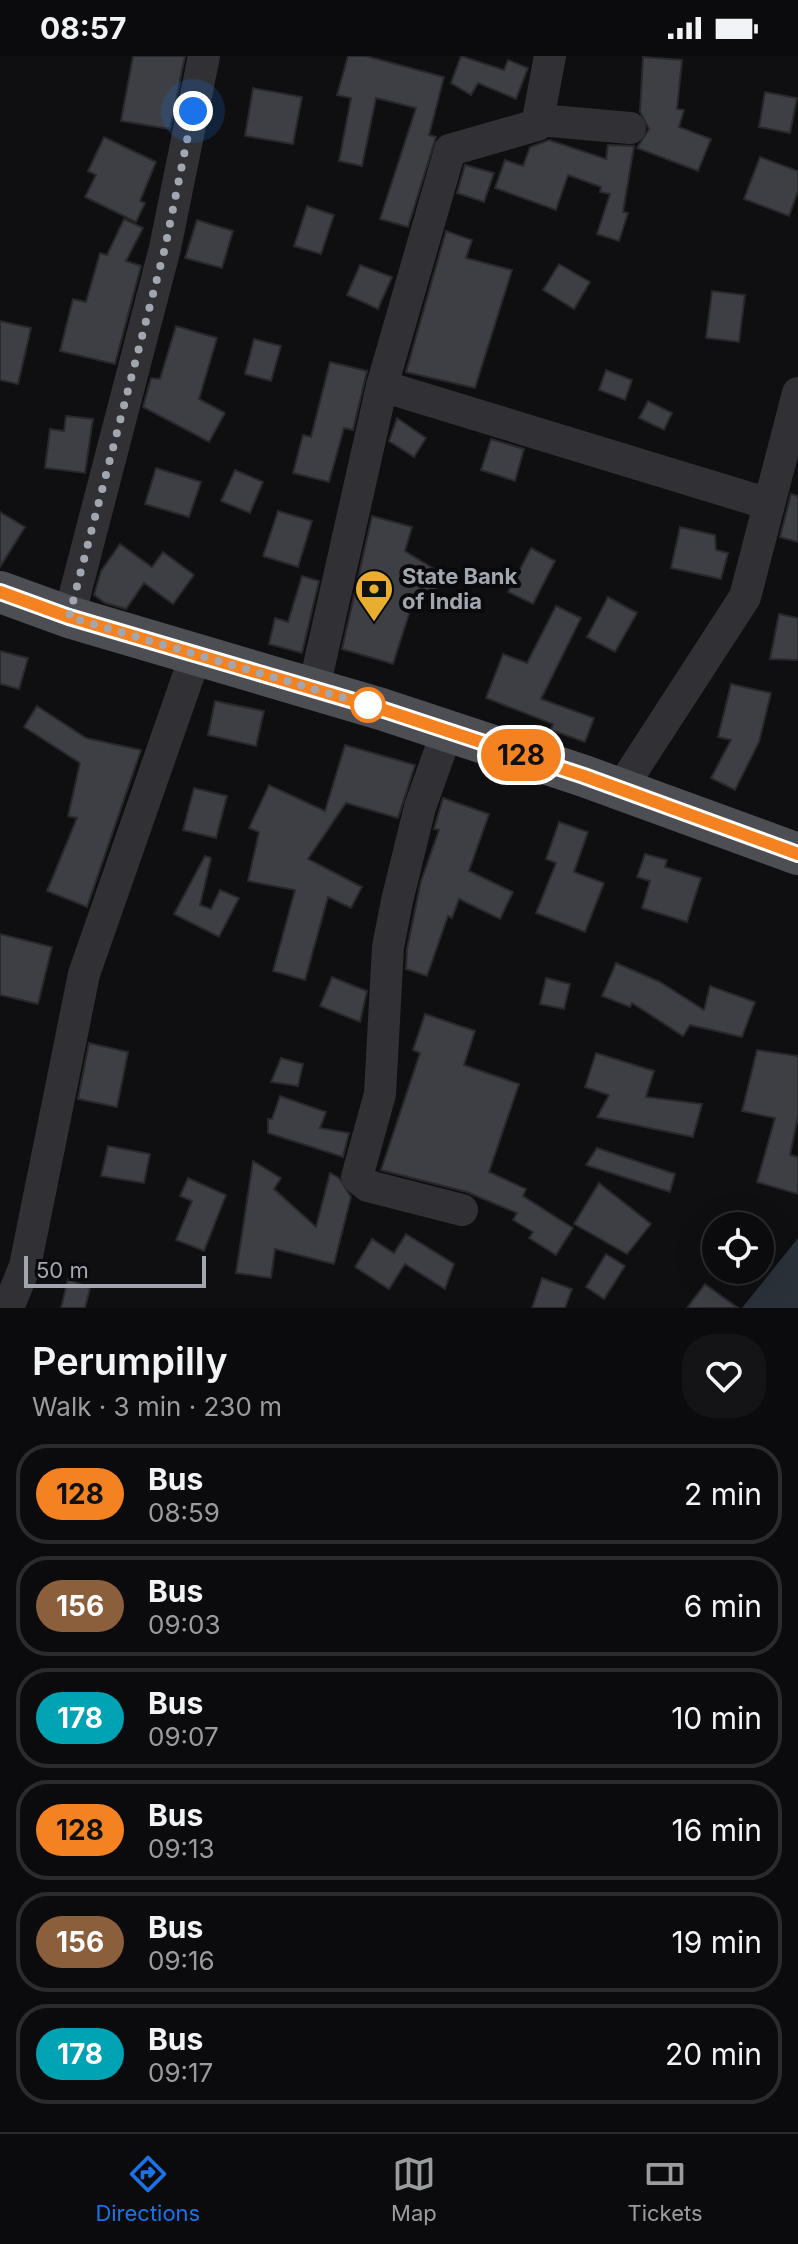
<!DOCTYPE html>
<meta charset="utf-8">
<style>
body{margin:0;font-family:Inter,sans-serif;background:#141416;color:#f1f3f6;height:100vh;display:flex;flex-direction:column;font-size:30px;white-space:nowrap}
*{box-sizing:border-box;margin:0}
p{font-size:26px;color:#9a9b9d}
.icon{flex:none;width:44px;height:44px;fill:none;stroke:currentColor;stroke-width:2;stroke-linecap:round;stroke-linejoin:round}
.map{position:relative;height:1252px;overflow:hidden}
.details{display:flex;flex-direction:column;background:#0b0b0d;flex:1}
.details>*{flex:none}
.badge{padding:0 16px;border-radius:26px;font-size:28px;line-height:52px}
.controls{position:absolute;left:702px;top:1156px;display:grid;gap:16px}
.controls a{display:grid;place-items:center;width:72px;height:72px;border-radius:50%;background:#0b0b0d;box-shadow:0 8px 32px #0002,0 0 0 2px #2b2b2e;font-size:40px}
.scale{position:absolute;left:24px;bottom:20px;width:182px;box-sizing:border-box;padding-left:8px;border:4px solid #a1a6b1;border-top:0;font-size:22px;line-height:28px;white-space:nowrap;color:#a1a6b1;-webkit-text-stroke:6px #0a0a0c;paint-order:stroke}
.you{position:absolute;width:40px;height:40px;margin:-20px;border:6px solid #fff;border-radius:50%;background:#1a73e8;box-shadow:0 0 0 12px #1a73e833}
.map>.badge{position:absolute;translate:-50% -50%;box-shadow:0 0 0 4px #fff}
.round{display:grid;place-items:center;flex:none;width:84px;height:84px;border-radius:32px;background:#141416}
.head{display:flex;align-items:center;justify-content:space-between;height:136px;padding:0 32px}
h1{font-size:38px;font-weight:600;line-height:60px}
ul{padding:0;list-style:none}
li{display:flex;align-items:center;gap:24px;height:100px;margin:0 16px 12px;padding:0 16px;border:4px solid #2b2b2e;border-radius:32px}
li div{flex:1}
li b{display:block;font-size:30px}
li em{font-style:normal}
li .badge{min-width:88px;font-weight:700;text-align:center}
.status{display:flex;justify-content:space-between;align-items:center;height:56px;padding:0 40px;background:#0b0b0d;direction:ltr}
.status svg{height:22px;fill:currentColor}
.dock{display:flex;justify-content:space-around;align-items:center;height:112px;border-top:2px solid #2b2b2e;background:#0b0b0d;font-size:22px;color:#9a9b9d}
.dock a{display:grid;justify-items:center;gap:4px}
.dock .current{color:#1a73e8}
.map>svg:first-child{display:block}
.water{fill:#2a3138}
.building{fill:#3e3f44;stroke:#29292d;stroke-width:2}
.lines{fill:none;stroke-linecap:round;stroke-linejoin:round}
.minor{stroke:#313135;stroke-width:32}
.major{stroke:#4d4e54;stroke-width:42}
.line-casing{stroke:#fff;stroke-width:18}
.line{stroke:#f58220;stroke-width:12}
.walk{stroke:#a1a6b1;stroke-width:8;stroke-dasharray:0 14.4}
.stop-dot{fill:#fff;stroke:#f58220;stroke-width:4}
.labels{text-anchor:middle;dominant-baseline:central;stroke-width:8;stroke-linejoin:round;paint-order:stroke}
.poi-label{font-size:22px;font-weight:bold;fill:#a1a6b1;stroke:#0a0a0c;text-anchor:start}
</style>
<div class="status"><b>08:57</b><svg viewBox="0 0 49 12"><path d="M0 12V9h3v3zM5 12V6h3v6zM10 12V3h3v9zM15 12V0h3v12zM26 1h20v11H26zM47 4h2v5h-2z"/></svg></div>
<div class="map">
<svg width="798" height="1252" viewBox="0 0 798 1252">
<rect width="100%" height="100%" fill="#0f0f11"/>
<path class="water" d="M 798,1182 L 798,1252 L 742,1252 Z"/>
<path class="building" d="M 133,0 L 185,0 L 170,73 L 121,65 Z
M 348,0 L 366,0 L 444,21 L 429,79 L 436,81 L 408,171 L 380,163 L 416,52 L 376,42 L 362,110 L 339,105 L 351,42 L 337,39 Z
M 461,0 L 504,14 L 508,4 L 528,12 L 516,43 L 478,27 L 471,39 L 451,27 Z
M 643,1 L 682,4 L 677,53 L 684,54 L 679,71 L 711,83 L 698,115 L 637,92 L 649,73 L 640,56 Z
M 253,32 L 302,41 L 293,88 L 245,80 Z
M 765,36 L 797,42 L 790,77 L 759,71 Z
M 104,81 L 156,106 L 140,145 L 145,147 L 136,166 L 85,141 L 96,119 L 88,115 Z
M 549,84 L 606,103 L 608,89 L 634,90 L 623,156 L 628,157 L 619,185 L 597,178 L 610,138 L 600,136 L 601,131 L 568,119 L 556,154 L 495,132 L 505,104 L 523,110 L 530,91 Z
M 760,101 L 798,115 L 798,135 L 789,160 L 744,143 Z
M 465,109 L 494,117 L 484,146 L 457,137 Z
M 307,150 L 334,159 L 321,198 L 294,190 Z
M 124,163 L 143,172 L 126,205 L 141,210 L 115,308 L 60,295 L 73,243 L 86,246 L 100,197 L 107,199 Z
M 197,164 L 233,175 L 222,212 L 185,202 Z
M 446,175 L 472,184 L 466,202 L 512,214 L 475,332 L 406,316 Z
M 559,208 L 590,226 L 574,253 L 543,234 Z
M 360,209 L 392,221 L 378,253 L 347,239 Z
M 712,235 L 745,239 L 739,286 L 706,282 Z
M 0,265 L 31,272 L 18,328 L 0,324 Z
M 176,270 L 217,282 L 199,343 L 225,357 L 209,386 L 143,351 L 151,322 L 160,323 Z
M 254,283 L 281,290 L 271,325 L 245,318 Z
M 330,306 L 367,315 L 353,374 L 344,372 L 329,426 L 293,417 L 303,379 L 311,381 Z
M 606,314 L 632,324 L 625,344 L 599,334 Z
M 648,345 L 672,357 L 664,374 L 639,362 Z
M 66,360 L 93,363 L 85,417 L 45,412 L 50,373 L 64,375 Z
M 397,362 L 426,382 L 414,401 L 389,385 Z
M 491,383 L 524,393 L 515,425 L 481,414 Z
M 156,412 L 201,426 L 189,461 L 145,448 Z
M 235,414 L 263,426 L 250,457 L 221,445 Z
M 791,438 L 798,440 L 798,486 L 780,481 Z
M 278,455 L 312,465 L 298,511 L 263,500 Z
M 0,456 L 25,471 L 0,511 Z
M 372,460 L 412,471 L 405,495 L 444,519 L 429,544 L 416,536 L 393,608 L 342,593 Z
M 680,471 L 715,479 L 716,494 L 728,497 L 721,523 L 671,512 Z
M 120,488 L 152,511 L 163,496 L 194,519 L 173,548 L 144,527 L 126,553 L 105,547 L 94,539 L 101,515 Z
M 531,492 L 555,505 L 533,548 L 508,536 Z
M 302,520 L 319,525 L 302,597 L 269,588 L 275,562 L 288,566 Z
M 608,541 L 637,557 L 615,596 L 587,581 Z
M 556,550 L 581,562 L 541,643 L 594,662 L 585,686 L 551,674 L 553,668 L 486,642 L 503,598 L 527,607 Z
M 779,558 L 798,562 L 798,604 L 770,603 Z
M 0,595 L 28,602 L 19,633 L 0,628 Z
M 731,628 L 771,637 L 759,686 L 735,734 L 711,722 L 731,684 L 718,681 Z
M 215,645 L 264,655 L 256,690 L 208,679 Z
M 37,650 L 86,682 L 141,694 L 87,851 L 47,835 L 77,762 L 68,760 L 80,707 L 24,671 Z
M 345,689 L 415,709 L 398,762 L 346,747 L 308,803 L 362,831 L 351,852 L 328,841 L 305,924 L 273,915 L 295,834 L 248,825 L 259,776 L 249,772 L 269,729 L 325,755 Z
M 194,732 L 227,740 L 216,782 L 183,774 Z
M 443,742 L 489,758 L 469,815 L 513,836 L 500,863 L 459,843 L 452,862 L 448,860 L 427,920 L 406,913 L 407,893 L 421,825 L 439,774 L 434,773 Z
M 559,766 L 588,776 L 574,816 L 604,827 L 585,876 L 536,857 L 556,807 L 546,803 Z
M 645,798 L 667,804 L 665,811 L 701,822 L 687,866 L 642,852 L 650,825 L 637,821 Z
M 205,800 L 211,802 L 200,849 L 211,853 L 220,834 L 239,842 L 219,881 L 174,858 Z
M 0,878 L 52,891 L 38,948 L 0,939 Z
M 616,907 L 660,926 L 704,954 L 710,930 L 755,946 L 742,981 L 690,969 L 683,980 L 632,947 L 630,951 L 602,940 Z
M 332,921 L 367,935 L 360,966 L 320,950 Z
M 546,922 L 570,928 L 564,953 L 540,948 Z
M 425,958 L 475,975 L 464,1009 L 519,1028 L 489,1116 L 526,1133 L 523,1140 L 573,1172 L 556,1199 L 529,1182 L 533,1176 L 513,1164 L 517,1157 L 467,1136 L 381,1114 L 420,997 L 413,994 Z
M 89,987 L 128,996 L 117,1051 L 78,1043 Z
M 757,994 L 798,1000 L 798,1061 L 790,1099 L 798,1101 L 798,1138 L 757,1126 L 775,1062 L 742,1055 Z
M 596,997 L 654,1015 L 646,1041 L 702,1048 L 693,1081 L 597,1061 L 609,1039 L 585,1031 Z
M 281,1002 L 303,1008 L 298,1030 L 271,1026 Z
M 280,1040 L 326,1056 L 320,1072 L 349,1077 L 343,1101 L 268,1077 L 268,1063 L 272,1063 Z
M 108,1090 L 150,1098 L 144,1127 L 101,1120 Z
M 597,1092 L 675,1118 L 670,1136 L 586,1109 Z
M 253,1105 L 281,1122 L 274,1133 L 316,1171 L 330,1117 L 339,1122 L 351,1141 L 334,1208 L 275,1193 L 271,1222 L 236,1217 Z
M 188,1122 L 226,1139 L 204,1195 L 176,1184 L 192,1145 L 180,1140 Z
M 599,1127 L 651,1168 L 627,1198 L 574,1168 Z
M 406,1178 L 454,1208 L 445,1233 L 405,1208 L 389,1233 L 355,1211 L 372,1183 L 394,1197 Z
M 606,1198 L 625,1210 L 604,1243 L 586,1231 Z
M 542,1222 L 572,1233 L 565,1252 L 532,1252 Z
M 68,1223 L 90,1232 L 85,1252 L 61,1252 Z
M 705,1228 L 738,1252 L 687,1252 Z"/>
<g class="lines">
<path class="minor" d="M 537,69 L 539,64 L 630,72
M 382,330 L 769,448
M 69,561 L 165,192 L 204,0
M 314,632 L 382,330 L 450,94 L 537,69 L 550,0
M 447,676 L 420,751 L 397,845 L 388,891 L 380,1038 L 357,1121 L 368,1130 L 462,1154
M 620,734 L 745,541 L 798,337
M 8,1252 L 25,1210 L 84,918 L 196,598"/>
<path class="major" d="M 0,536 L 69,561 L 381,653 L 584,720 L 798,798"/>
</g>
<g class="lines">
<g class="line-casing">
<path id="line" d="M 0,536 L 69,561 L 381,653 L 584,720 L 798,798"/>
</g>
<use href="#line" class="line"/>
<path class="walk" d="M 193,55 L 165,192 L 69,561 L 368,649"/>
</g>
<defs>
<g id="bank-pin" transform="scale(2)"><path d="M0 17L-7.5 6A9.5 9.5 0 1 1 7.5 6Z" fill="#e9ae2f" stroke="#0a0a0c"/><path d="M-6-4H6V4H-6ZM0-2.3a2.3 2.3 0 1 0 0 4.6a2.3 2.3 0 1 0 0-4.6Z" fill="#111"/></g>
</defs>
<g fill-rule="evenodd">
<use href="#bank-pin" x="374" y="533"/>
</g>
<circle class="stop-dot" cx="368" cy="649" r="16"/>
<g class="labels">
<g class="poi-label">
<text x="402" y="520">State Bank<tspan x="402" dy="25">of India</tspan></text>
</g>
</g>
</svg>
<div class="controls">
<a><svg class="icon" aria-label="locate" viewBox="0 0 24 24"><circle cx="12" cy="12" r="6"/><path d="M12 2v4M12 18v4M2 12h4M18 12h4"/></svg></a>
</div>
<div class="scale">50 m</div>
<div class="you" style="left:193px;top:55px"></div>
<b class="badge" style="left:521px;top:699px;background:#f58220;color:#111">128</b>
</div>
<section class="details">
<div class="head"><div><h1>Perumpilly</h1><p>Walk · 3 min · 230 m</p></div><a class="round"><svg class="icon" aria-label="heart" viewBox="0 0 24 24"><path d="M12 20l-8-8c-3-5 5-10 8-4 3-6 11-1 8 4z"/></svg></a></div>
<ul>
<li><span class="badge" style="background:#f58220;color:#111">128</span><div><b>Bus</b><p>08:59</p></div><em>2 min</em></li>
<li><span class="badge" style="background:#8b5e3c;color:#fff">156</span><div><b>Bus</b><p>09:03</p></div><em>6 min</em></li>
<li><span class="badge" style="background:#00a3b4;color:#fff">178</span><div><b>Bus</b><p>09:07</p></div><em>10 min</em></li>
<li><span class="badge" style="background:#f58220;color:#111">128</span><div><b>Bus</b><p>09:13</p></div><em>16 min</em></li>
<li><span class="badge" style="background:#8b5e3c;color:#fff">156</span><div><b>Bus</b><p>09:16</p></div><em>19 min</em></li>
<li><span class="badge" style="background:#00a3b4;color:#fff">178</span><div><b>Bus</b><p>09:17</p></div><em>20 min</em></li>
</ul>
</section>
<nav class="dock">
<a class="current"><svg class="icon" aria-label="directions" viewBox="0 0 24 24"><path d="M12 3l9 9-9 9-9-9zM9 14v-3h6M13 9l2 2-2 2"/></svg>Directions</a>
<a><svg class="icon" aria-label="map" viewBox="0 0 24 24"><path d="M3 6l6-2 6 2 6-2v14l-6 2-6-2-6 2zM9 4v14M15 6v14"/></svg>Map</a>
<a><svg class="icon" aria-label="tickets" viewBox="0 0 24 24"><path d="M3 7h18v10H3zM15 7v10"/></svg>Tickets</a>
</nav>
